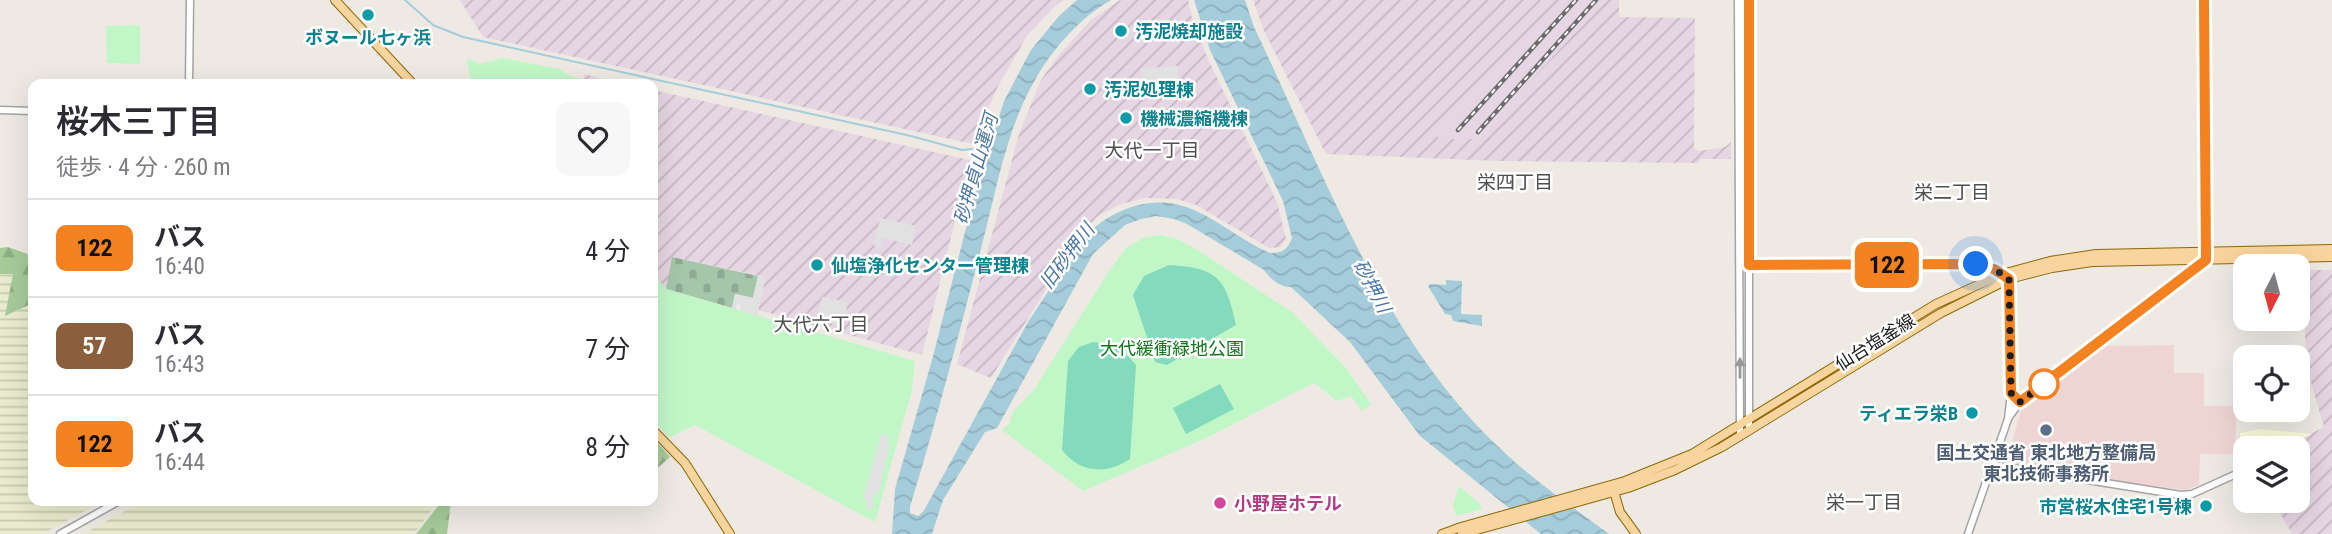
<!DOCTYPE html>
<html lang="ja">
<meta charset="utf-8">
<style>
body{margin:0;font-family:"Roboto Condensed","Noto Sans JP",sans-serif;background:#f7f7f7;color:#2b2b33;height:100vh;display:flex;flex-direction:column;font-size:26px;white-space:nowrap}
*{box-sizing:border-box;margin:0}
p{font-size:23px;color:#7c7c81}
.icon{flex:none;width:38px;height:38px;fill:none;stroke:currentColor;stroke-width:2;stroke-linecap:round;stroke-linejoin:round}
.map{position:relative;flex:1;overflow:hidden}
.details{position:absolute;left:28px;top:79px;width:630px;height:427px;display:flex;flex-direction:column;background:#fff;border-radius:14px;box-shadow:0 7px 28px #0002}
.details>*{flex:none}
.badge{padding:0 14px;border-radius:10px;font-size:24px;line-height:46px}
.needle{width:46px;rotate:186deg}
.controls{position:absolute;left:2233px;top:254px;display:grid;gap:14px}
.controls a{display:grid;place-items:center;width:77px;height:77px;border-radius:14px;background:#fff;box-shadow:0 7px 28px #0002;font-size:35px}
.you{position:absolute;width:35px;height:35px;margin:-18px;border:5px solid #fff;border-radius:50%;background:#1a73e8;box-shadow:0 0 0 10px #1a73e833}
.map>.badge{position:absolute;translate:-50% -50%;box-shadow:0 0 0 4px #fff}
.round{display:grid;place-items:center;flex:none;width:74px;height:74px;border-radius:14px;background:#f7f7f7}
.summary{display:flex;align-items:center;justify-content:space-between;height:119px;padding:0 28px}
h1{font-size:33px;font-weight:600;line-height:52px}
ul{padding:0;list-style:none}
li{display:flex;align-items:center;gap:21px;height:98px;padding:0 28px;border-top:2px solid #e1e1e2}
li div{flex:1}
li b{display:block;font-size:26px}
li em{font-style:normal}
li .badge{min-width:77px;font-weight:700;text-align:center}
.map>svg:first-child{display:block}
.commercial{fill:#eed4d2}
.industrial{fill:url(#industrial-furrows)}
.education{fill:#fcfedc}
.railway{fill:#e6d5e2}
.farmland{fill:url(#farmland-rules)}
.grass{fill:#c5e6aa}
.forest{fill:url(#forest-firs)}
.cemetery{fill:url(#cemetery-stones)}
.park{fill:#c1f7c7}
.pitch{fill:#83dabc}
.parking{fill:#e1e1e1}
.water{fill:url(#water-waves)}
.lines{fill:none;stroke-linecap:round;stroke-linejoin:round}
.stream{stroke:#a5ccda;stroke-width:2}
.minor-casing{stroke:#a4a4a4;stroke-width:9}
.major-casing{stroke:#8f6706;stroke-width:10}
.minor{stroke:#fff;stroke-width:6}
.major{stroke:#f8d49e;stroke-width:8}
.rail-casing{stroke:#6b6b6b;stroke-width:4.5}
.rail{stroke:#fff;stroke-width:2;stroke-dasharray:5;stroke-linecap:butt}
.oneway{fill:#999}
.line-casing{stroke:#fff;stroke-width:16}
.line{stroke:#f58220;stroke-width:10}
.walk{stroke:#1d1d1d;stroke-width:7;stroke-dasharray:0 12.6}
.culture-dot{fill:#0f9aa8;stroke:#fff;stroke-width:2.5}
.stop-dot{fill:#fff;stroke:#f58220;stroke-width:3.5}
.service-dot{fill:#5c6f8a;stroke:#fff;stroke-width:2.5}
.hotel-dot{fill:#d1479c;stroke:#fff;stroke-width:2.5}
.labels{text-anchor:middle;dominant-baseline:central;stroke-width:5;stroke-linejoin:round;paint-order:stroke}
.culture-label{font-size:18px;font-weight:bold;fill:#0d838f;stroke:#fff;text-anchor:start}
.street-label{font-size:18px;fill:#1d1d1d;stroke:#fff}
.park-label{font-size:18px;fill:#10761c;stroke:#fff}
.service-label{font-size:18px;font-weight:bold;fill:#4e5e75;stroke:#fff}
.hotel-label{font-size:18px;font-weight:bold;fill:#b23c85;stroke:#fff;text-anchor:start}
.neighbourhood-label{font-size:19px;fill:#505050;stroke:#fff}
.water-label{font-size:19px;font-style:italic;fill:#4d77a8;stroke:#fff}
</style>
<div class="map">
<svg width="2332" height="534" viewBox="0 0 2332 534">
<defs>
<pattern id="industrial-furrows" width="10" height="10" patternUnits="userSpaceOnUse" patternTransform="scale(1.75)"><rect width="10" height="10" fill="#e6d5e2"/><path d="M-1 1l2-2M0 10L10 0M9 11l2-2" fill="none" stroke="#c5b6c1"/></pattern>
<pattern id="farmland-rules" width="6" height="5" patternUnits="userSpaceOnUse" patternTransform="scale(1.75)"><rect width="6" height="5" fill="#e9ecce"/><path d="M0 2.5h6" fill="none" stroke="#c7cab0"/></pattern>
<pattern id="forest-firs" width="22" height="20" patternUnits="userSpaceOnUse" patternTransform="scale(1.75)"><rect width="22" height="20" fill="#a6cb99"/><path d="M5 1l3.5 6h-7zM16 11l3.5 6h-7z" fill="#8eae83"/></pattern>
<pattern id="cemetery-stones" width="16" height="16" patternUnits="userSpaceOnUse" patternTransform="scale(1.75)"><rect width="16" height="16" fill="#a5c6ab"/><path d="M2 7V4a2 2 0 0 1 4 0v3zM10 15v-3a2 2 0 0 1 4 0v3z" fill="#8eaa93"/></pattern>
<pattern id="water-waves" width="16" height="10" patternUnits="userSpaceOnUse" patternTransform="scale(1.75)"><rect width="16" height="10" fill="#a5ccda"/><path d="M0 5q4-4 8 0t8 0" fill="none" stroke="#8eafbb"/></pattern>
</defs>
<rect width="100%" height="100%" fill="#eeeae3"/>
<path class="commercial" d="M 2174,345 L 2174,373 L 2204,373 L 2204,406 L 2237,406 L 2235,444 L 2236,447 L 2232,454 L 2200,454 L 2199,485 L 2185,490 L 2005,466 L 2022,408 L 2104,346 Z"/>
<path class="industrial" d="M 460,0 L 1064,0 L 1053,8 L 1027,36 L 998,86 L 973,144 L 483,37 Z
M 1120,0 L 1188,0 L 1192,18 L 1208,59 L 1277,202 L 1286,239 L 1280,247 L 1269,248 L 1196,205 L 1177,199 L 1146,198 L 1121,204 L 1098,216 L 1081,233 L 991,378 L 957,364 L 1019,134 L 1041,80 L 1058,56 L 1091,20 Z
M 1253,0 L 1564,0 L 1454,120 L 1449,117 L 1436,134 L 1440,139 L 1479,139 L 1501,112 L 1606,0 L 1619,0 L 1619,17 L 1695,18 L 1694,148 L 1699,151 L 1725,147 L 1731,142 L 1731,159 L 1700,159 L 1699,163 L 1499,161 L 1326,154 L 1264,31 Z
M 584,74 L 599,78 L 628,84 L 583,84 Z
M 653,90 L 970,160 L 922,355 L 758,310 L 765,277 L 673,257 L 666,289 L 653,274 Z
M 2303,270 L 2332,270 L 2332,534 L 2292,534 L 2273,501 L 2298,500 L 2298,448 L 2283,448 L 2324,427 L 2306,366 Z"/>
<path class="education" d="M 2261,429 L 2312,434 L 2283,448 L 2245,448 L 2245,454 L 2240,444 L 2240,433 Z"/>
<path class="railway" d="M 1564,0 L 1606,0 L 1501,112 L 1479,139 L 1439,139 L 1436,134 L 1449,117 L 1454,120 Z"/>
<path class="farmland" d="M 0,274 L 13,274 L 6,316 L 33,303 L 33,500 L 103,501 L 43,534 L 0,534 Z
M 143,501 L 143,500 L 438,501 L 417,530 L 411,534 L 83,534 Z"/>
<path class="grass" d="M 1743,0 L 1747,0 L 1746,53 L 1744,55 L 1741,53 Z
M 1744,63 L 1746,64 L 1747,121 L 1743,148 L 1741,65 Z
M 1744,161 L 1747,164 L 1745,257 L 1742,254 L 1742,164 Z"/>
<path class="forest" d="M 8,247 L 33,256 L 33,303 L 5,316 L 13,274 L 0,274 L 0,248 Z
M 653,440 L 657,442 L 670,457 L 654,471 Z
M 442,501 L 451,501 L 447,534 L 416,534 Z"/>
<path class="cemetery" d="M 672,257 L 758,276 L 753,298 L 735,294 L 732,308 L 666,289 Z"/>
<path class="park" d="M 137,25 L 140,27 L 140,62 L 138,64 L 107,63 L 106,26 Z
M 467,58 L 480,64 L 503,58 L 559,69 L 570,76 L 583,79 L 583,84 L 471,84 Z
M 1159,235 L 1177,239 L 1196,249 L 1292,312 L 1346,368 L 1371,404 L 1362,411 L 1351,396 L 1337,401 L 1314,383 L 1204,439 L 1083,491 L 1002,430 L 1010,423 L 1012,413 L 1035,388 L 1109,271 L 1126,248 L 1143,238 Z
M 653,274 L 666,289 L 915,361 L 912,390 L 875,522 L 695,425 L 669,438 L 653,419 Z
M 1459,486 L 1479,503 L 1482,509 L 1456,516 L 1453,505 Z"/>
<path class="pitch" d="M 1169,265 C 1218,268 1226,278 1236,325 L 1167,365 L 1155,362 L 1133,295 L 1144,276 Z
M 1093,342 C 1112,344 1124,350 1136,365 L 1130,459 C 1106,475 1080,473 1062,450 L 1068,361 L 1079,347 Z
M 1220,384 L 1234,409 L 1186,434 L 1173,408 Z"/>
<path class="parking" d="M 1178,66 L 1179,90 L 1142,92 L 1141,70 L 1143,68 Z
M 880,218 L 916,226 L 912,245 L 883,238 L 881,248 L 874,246 Z
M 758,276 L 766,277 L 757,316 L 740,311 L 741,305 L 737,304 L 736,309 L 732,308 L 735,294 L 753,298 Z
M 822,297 L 848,302 L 843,326 L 817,320 Z
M 881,434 L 889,436 L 887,443 L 890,444 L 878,494 L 875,493 L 871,510 L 866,509 L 867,500 L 863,499 Z"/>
<path class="water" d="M 1077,0 L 1111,0 C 1080,18 1053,48 1035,80 C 1007,128 997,187 983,241 C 960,330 937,419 910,507 L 910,513 L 918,516 L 923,512 L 1028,322 L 1085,236 C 1113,208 1155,192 1194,210 C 1221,222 1244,242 1270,253 C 1283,253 1287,250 1292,238 L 1283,201 L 1210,50 L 1194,0 L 1245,0 L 1254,27 C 1323,171 1384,343 1505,453 C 1537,483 1574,508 1609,534 L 1541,534 L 1420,436 L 1350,342 L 1291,287 C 1280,288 1270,278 1264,270 L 1187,224 L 1174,219 L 1156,216 L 1141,219 L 1125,225 L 1093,254 L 997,428 L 985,432 L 943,500 L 932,534 L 892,534 L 895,489 L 932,360 L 973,201 L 1004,101 L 1031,50 L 1059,16 Z
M 1446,280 L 1462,281 L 1461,314 L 1482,315 L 1482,326 L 1453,321 L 1451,315 L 1445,314 L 1428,286 L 1430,284 L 1446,285 Z"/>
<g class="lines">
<path class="stream" d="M 405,0 L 433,25 L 463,37 L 911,136 L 962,150 L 972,149"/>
<g class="minor-casing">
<path id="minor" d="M 1738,0 L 1740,436
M 189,84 L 190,0
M 0,110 L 33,111
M 1750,265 L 1976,264 L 1994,269 L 2009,279 L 2011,393 L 2008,419 L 1968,534
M 2009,417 L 2020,402 L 2206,260 L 2204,0
M 1749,430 L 1749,0
M 1993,465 L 2181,495 L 2192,494 L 2245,470
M 60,534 L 121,500"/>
</g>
<g class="major-casing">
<path id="major" d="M 335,0 L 413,84
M 653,430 L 685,463 L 730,534
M 1613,488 L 1620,512 L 1636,534
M 1442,534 L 1461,527 L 1625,481 L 1692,454 L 1936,304 L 2002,274 L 2050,261 L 2096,254 L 2332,249
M 1462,534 L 1628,488 L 1675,470 L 1722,447 L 1941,313 L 2009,279 L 2052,268 L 2092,262 L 2332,257"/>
</g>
<use href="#minor" class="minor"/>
<use href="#major" class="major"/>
<g class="rail-casing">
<path id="rail" d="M 1458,130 L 1576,0
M 1478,132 L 1596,0"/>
</g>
<use href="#rail" class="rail"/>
</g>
<defs><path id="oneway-solid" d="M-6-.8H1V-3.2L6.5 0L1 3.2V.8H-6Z" transform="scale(1.75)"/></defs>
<use class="oneway" href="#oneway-solid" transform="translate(1740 368) rotate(-90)"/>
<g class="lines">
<g class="line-casing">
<path id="line" d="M 1749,0 L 1749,265 L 1976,264 L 1994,269 L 2009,279 L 2011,393 L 2020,402 L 2206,260 L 2204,0"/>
</g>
<use href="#line" class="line"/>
<path class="walk" d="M 1976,264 L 1994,269 L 2009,279 L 2011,393 L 2020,402 L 2044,384"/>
</g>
<g class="culture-dot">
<circle cx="368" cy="15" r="7"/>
<circle cx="1121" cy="31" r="7"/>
<circle cx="1090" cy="89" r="7"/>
<circle cx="1126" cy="118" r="7"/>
<circle cx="817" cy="265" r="7"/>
<circle cx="1972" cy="413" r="7"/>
<circle cx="2206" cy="506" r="7"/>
</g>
<circle class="stop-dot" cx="2044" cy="384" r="14"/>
<circle class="service-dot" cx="2046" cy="430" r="7"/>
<circle class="hotel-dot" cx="1220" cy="503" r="7"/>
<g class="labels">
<g class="culture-label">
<text x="1135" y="31">汚泥焼却施設</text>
<text x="368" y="37" text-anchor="middle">ボヌール七ヶ浜</text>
<text x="1104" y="89">汚泥処理棟</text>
<text x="1140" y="118">機械濃縮機棟</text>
<text x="831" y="265">仙塩浄化センター管理棟</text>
<text x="1958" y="413" text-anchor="end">ティエラ栄B</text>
<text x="2192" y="506" text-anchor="end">市営桜木住宅1号棟</text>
</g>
<g class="street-label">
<text transform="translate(1875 342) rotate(-32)">仙台塩釜線</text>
</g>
<g class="park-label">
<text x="1172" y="348">大代緩衝緑地公園</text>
</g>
<g class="service-label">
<text x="2046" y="452">国土交通省 東北地方整備局<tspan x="2046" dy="21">東北技術事務所</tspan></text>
</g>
<g class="hotel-label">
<text x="1234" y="503">小野屋ホテル</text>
</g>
<g class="neighbourhood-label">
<text x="1152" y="150">大代一丁目</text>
<text x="1515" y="182">栄四丁目</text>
<text x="1952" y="192">栄二丁目</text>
<text x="821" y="324">大代六丁目</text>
<text x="1864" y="502">栄一丁目</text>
</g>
<g class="water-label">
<text transform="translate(976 169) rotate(-74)">砂押貞山運河</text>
<text transform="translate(1067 256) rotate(-53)">旧砂押川</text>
<text transform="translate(1372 286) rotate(62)">砂押川</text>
</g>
</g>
</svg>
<div class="controls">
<a><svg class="needle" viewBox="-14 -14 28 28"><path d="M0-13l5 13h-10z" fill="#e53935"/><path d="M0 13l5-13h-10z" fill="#7c7c81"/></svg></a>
<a><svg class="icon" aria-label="locate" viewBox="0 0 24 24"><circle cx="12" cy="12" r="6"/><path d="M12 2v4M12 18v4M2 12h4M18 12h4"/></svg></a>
<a><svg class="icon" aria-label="layers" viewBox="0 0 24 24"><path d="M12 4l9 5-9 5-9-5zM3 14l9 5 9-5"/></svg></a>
</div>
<div class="you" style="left:1976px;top:264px"></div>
<b class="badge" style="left:1887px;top:265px;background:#f58220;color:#111">122</b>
<section class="details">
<div class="summary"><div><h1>桜木三丁目</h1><p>徒歩 · 4 分 · 260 m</p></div><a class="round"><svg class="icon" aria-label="heart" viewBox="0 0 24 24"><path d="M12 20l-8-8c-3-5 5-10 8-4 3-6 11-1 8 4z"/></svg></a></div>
<ul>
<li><span class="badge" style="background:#f58220;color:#111">122</span><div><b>バス</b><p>16:40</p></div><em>4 分</em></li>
<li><span class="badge" style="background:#8b5e3c;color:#fff">57</span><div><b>バス</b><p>16:43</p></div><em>7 分</em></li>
<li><span class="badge" style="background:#f58220;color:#111">122</span><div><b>バス</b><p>16:44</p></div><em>8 分</em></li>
</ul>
</section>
</div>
